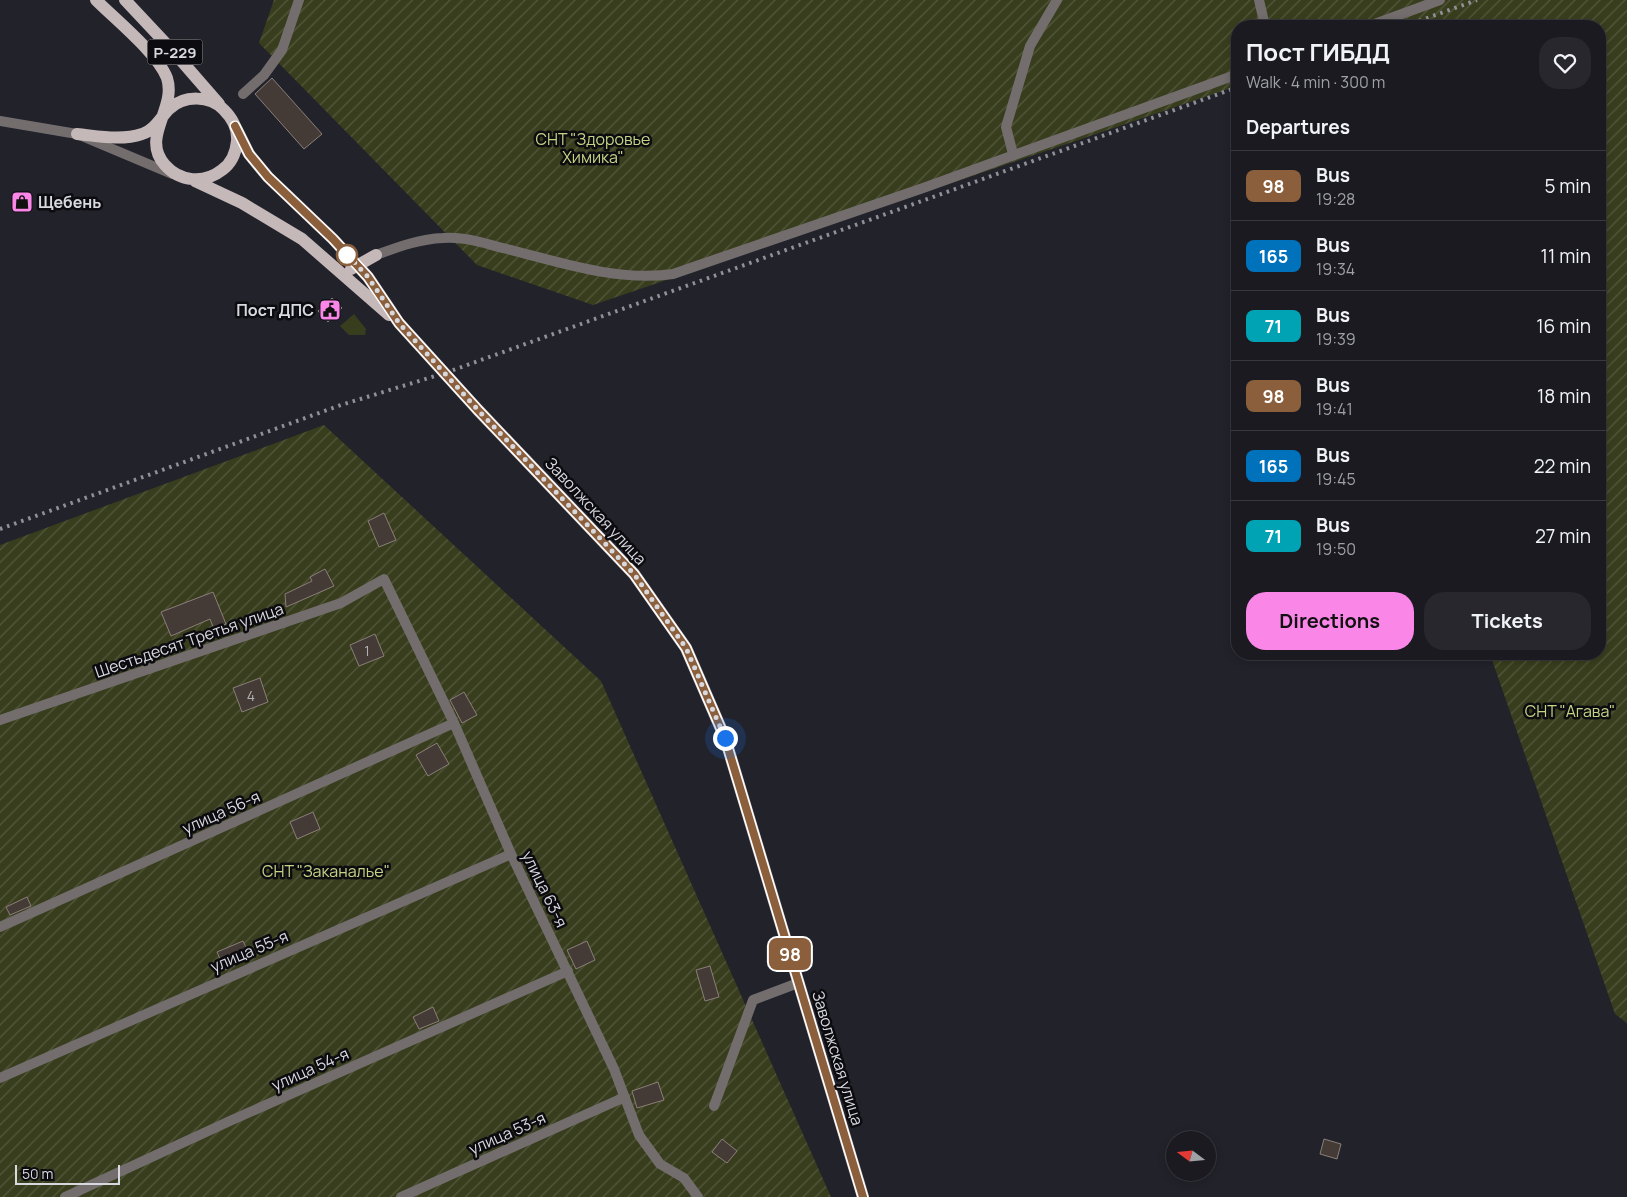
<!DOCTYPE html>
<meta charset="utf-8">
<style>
body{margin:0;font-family:Manrope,sans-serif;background:#27272d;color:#f1f3f6;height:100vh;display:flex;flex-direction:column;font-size:19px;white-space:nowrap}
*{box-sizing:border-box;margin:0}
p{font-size:16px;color:#9fa1a5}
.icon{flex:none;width:28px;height:28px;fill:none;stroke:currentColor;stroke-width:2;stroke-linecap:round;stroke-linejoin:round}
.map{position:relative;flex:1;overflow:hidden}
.side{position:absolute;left:1231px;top:20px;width:375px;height:640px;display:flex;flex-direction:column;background:#1a1a20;border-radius:20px;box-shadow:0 2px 8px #0003,0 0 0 1px #38383e}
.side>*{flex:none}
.badge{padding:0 10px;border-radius:8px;font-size:18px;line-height:32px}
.needle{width:32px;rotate:286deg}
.tools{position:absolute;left:1166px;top:1131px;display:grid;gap:10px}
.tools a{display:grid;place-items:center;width:50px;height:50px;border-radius:50%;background:#1a1a20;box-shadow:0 2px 8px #0003,0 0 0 1px #38383e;font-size:25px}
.scale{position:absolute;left:15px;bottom:12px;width:105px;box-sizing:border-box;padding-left:5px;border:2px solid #d8d8df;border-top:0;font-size:14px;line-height:18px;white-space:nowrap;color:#d8d8df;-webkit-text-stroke:4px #0c0c10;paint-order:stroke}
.you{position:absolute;width:25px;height:25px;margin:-12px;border:4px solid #fff;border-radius:50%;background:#1a73e8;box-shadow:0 0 0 8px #1a73e833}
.map>.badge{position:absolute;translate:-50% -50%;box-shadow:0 0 0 2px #fff}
h2{padding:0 15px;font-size:19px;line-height:45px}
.round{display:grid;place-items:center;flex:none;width:52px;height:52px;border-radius:20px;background:#27272d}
.headline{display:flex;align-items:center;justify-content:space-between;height:85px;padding:0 15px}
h1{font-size:24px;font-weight:700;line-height:38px}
.primary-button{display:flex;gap:10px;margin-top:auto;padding:10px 15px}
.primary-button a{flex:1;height:58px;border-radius:20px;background:#fa87e7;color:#111;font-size:20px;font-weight:700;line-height:58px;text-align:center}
.primary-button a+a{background:#27272d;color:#f1f3f6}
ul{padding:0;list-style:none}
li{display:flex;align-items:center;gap:15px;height:70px;padding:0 15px;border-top:1px solid #38383e}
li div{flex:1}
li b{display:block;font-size:19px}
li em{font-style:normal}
li .badge{min-width:55px;font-weight:700;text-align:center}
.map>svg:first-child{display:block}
.grass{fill:#383e1d}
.garden{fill:url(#garden-furrows)}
.building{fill:#453b36;stroke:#8b7f79}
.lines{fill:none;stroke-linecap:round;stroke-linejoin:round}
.minor{stroke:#736d6d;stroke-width:10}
.tertiary{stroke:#736d6d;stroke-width:10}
.primary{stroke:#c5b8b8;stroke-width:12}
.rail{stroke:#909098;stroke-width:4;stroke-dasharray:2.5 5;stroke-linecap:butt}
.line-casing{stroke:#fff;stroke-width:11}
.line{stroke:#8b5e3c;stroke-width:8}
.walk{stroke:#d8d8df;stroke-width:5;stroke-dasharray:0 9}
.stop-dot{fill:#fff;stroke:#8b5e3c;stroke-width:2.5}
.labels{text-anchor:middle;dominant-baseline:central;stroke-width:5;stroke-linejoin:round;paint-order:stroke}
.number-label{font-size:14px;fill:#b3b1b5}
.shield{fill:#0c0c10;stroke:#9b9ba1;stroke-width:1}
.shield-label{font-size:15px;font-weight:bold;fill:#d8d8df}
.park-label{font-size:16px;fill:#c5d385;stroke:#0c0c10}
.poi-label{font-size:16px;font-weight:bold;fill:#d8d8df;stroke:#0c0c10;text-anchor:start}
.street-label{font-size:16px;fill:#d8d8df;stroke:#0c0c10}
</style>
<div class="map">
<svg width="1627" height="1197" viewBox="0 0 1627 1197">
<defs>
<pattern id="garden-furrows" width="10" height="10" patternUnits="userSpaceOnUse" patternTransform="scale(1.25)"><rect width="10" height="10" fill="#383e1d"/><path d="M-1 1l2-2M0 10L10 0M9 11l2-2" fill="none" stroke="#54593d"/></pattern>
</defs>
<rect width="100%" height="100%" fill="#22222b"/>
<path class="grass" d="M 354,314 L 366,329 L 365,335 L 349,335 L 340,326 Z"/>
<path class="garden" d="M 274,0 L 1627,0 L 1627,1023 L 1615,1014 L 1490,654 L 1600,654 L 1600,26 L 1238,26 L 1237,86 L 593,305 L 477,265 L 259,43 Z
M 324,425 L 601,681 L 831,1197 L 0,1197 L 0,545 Z"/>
<path class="building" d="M 272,78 L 322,134 L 304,149 L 255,94 Z
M 332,298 L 342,308 L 328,322 L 318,311 Z
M 384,513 L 396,540 L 379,547 L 368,521 Z
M 325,569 L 334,586 L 286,607 L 285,594 L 312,581 L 310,577 Z
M 213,592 L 226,624 L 214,629 L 210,619 L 171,636 L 161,612 Z
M 375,634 L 384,656 L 359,666 L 350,645 Z
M 260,678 L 268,702 L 242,712 L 233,688 Z
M 464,692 L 477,715 L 462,723 L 450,700 Z
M 437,743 L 449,764 L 428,776 L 416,755 Z
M 313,812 L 320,829 L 297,839 L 290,822 Z
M 27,897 L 31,906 L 10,915 L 6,907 Z
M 243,941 L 251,958 L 225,970 L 217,952 Z
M 587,941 L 595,960 L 576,969 L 567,950 Z
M 710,966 L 719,997 L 705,1001 L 696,970 Z
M 433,1007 L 439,1021 L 419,1029 L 413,1017 Z
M 658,1082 L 664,1100 L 637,1108 L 632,1091 Z
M 722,1139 L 737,1151 L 727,1163 L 712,1152 Z
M 1324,1139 L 1341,1144 L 1337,1159 L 1320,1154 Z"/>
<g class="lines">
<path class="minor" d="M 1259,0 L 1265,26
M 1369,26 L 1440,0
M 243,94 L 264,75 L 282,50 L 299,0
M 1013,154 L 1006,127 L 1030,46 L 1057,0
M 376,255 C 398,247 419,239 443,238 C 465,236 486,244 507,249 C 560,262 617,282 673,274 L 926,187 L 1238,74
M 0,720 L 341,603 L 384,579 L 454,723 L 511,854 L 614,1069 L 639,1135 L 660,1164 L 684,1178 L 698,1197
M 0,927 L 454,723
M 0,1078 L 511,854
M 714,1106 L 753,1000 L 798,983
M 65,1197 L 232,1120 L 568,971
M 401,1197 L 625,1097"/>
<path class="tertiary" d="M 0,121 L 77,134 L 172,174"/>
<path class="primary" d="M 125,0 L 172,50 L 219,104
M 235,126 L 249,154 L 268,177 L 333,239 L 368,277 L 399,323 L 478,410 L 634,574 L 686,648 L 725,738 L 863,1197
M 77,134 C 98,136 121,141 142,134 C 154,131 161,117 169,109 C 184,95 210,95 224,110 C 232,118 238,129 237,141 C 236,152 232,163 222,170 C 204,184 180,182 165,165 C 140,137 177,109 167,78 C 158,54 116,20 96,0
M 195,181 L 242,203 L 302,239 L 389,315
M 351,269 L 376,255"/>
<path class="rail" d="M 1405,26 L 1477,0
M 0,529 L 341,405 L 445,373 L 1238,87"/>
</g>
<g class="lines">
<g class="line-casing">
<path id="line" d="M 235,126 L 249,154 L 268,177 L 333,239 L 368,277 L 399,323 L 478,410 L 634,574 L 686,648 L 725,738 L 863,1197"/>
</g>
<use href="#line" class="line"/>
<path class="walk" d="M 347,255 L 345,252 L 368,277 L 399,323 L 478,410 L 634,574 L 686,648 L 725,738"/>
</g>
<defs>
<g id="shop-square" transform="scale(1.125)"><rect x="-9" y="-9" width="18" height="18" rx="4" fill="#fa87e7" stroke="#0c0c10"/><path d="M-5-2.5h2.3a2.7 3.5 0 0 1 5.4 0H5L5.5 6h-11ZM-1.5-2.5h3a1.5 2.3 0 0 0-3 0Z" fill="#111"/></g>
<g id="civic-square" transform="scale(1.125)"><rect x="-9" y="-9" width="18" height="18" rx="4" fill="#fa87e7" stroke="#0c0c10"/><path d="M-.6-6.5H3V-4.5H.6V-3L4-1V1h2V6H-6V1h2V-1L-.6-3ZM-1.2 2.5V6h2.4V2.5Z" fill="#111"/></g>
</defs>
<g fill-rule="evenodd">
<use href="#shop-square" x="22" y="202"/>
<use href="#civic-square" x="330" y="310"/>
</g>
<circle class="stop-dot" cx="347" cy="255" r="10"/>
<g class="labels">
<g class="number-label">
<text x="367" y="650">1</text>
<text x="251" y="695">4</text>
</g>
<rect class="shield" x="147.5" y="39.5" width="55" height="25" rx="4"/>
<g class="shield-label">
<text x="175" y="52">Р-229</text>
</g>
<g class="park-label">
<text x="593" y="139">СНТ "Здоровье<tspan x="593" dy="18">Химика"</tspan></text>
<text x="1570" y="711">СНТ "Агава"</text>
<text x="326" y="871">СНТ "Заканалье"</text>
</g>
<g class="poi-label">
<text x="38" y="202">Щебень</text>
<text x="314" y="310" text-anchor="end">Пост ДПС</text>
</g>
<g class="street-label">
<text transform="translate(596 511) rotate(47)">Заволжская улица</text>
<text transform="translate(189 640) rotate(-19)">Шестьдесят Третья улица</text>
<text transform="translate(221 812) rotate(-24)">улица 56-я</text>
<text transform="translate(545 889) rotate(64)">улица 63-я</text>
<text transform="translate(249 951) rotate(-23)">улица 55-я</text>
<text transform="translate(838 1058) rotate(73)">Заволжская улица</text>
<text transform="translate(310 1069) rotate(-24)">улица 54-я</text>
<text transform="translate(507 1133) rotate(-24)">улица 53-я</text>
</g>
</g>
</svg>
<div class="tools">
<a><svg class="needle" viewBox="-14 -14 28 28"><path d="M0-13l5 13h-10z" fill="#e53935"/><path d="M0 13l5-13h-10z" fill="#9fa1a5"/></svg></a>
</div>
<div class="scale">50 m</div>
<div class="you" style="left:725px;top:738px"></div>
<b class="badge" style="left:790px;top:954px;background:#8b5e3c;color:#fff">98</b>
<section class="side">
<div class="headline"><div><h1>Пост ГИБДД</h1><p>Walk · 4 min · 300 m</p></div><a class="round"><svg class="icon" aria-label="heart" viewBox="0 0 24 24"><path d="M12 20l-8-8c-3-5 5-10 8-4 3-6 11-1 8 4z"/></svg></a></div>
<h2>Departures</h2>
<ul>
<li><span class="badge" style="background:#8b5e3c;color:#fff">98</span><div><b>Bus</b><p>19:28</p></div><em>5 min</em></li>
<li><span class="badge" style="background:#0072bc;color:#fff">165</span><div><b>Bus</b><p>19:34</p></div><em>11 min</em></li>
<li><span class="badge" style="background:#00a3b4;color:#fff">71</span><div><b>Bus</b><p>19:39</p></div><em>16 min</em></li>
<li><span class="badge" style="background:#8b5e3c;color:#fff">98</span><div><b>Bus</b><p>19:41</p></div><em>18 min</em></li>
<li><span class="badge" style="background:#0072bc;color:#fff">165</span><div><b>Bus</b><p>19:45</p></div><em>22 min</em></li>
<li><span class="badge" style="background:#00a3b4;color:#fff">71</span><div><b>Bus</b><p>19:50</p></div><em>27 min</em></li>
</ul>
<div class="primary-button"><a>Directions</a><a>Tickets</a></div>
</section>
</div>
